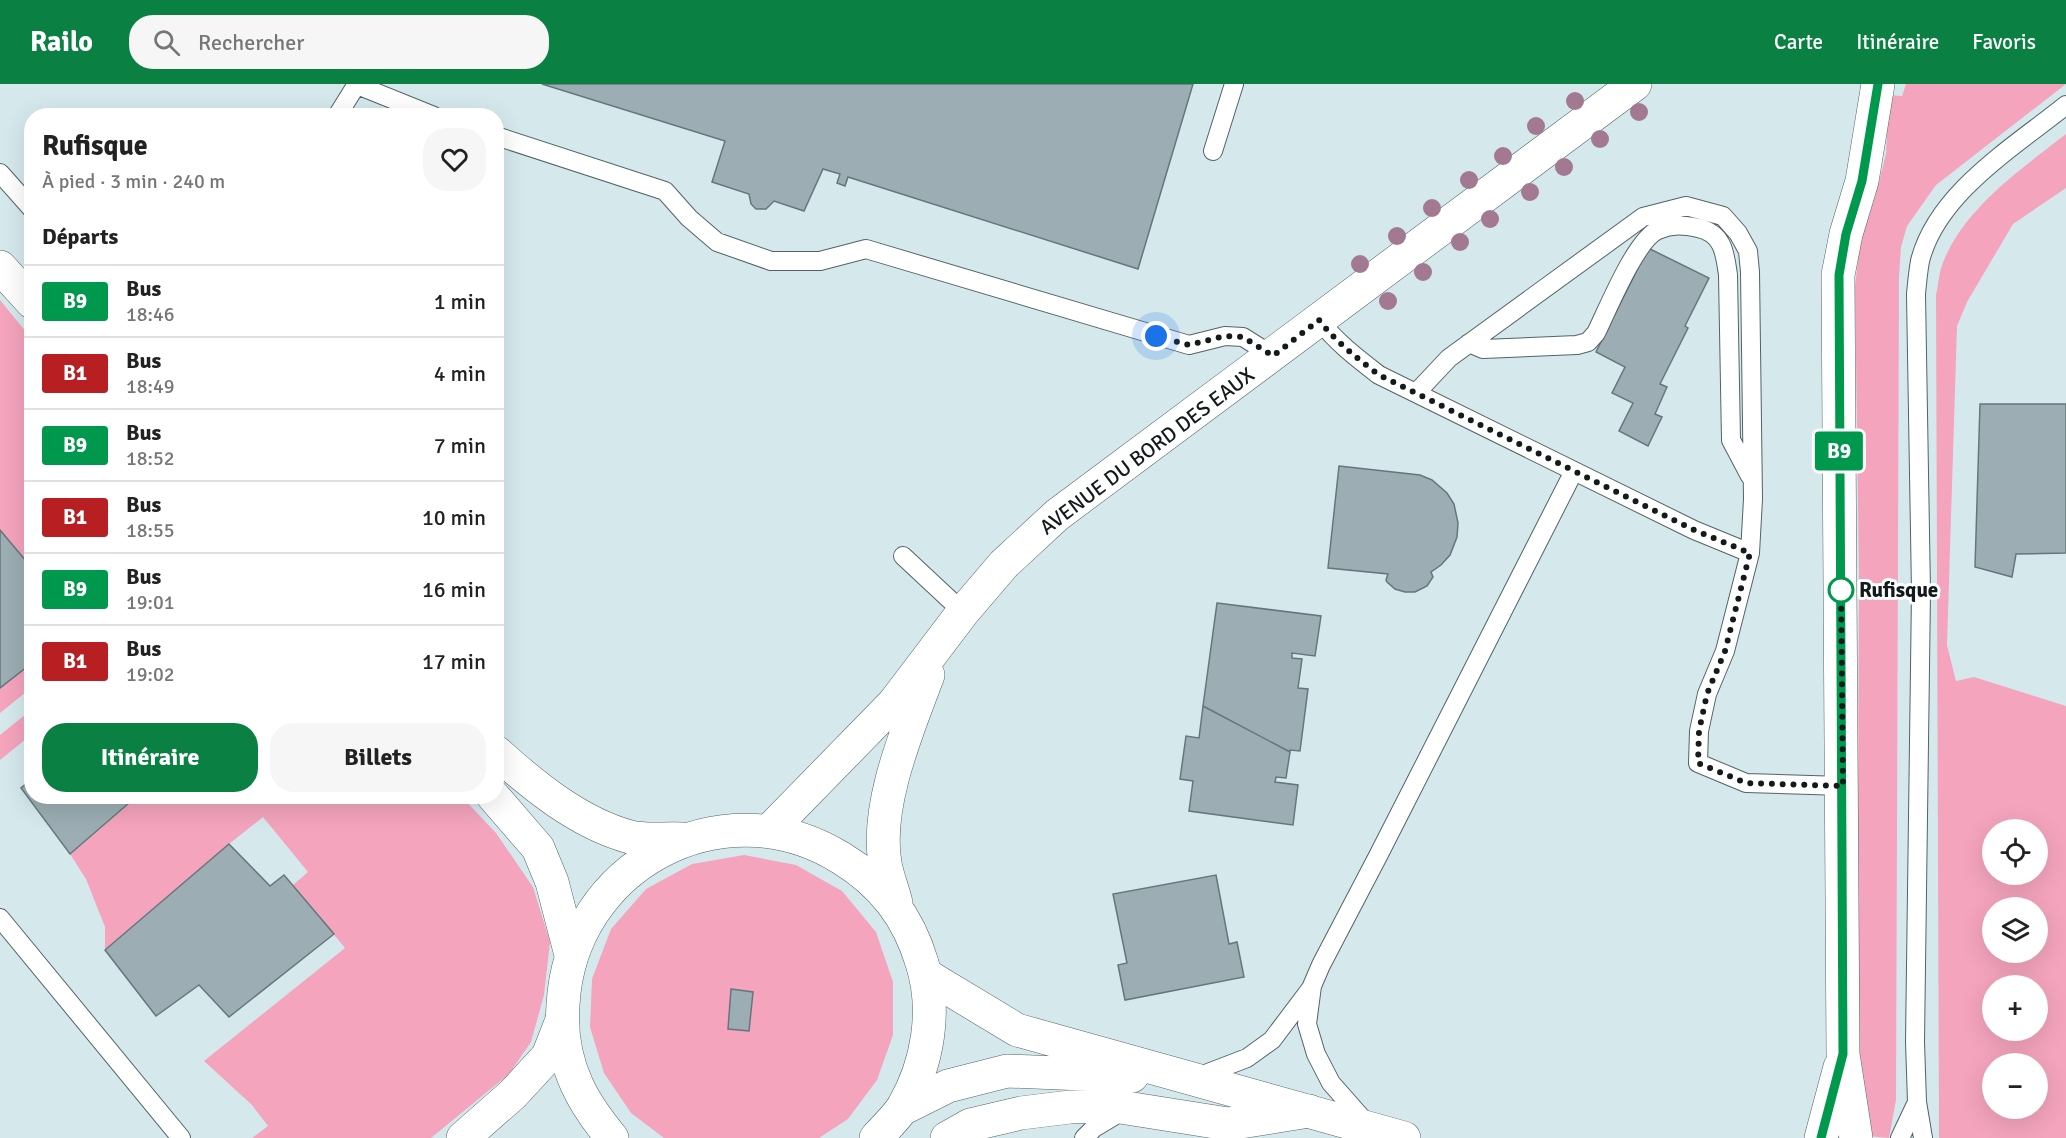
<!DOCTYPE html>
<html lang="fr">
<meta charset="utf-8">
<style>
body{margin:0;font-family:Signika,sans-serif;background:#f6f6f6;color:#222;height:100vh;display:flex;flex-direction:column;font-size:22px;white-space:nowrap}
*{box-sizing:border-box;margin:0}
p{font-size:20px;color:#767676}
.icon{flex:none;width:33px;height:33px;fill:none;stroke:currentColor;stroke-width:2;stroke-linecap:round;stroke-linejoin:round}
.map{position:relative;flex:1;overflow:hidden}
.details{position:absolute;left:24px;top:24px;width:480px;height:696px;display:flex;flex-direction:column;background:#fff;border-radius:24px;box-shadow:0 6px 24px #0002}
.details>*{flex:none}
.badge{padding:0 12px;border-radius:4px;font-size:21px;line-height:39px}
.fabs{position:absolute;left:1982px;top:735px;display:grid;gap:12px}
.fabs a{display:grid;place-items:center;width:66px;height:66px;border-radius:50%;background:#fff;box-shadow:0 6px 24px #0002;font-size:30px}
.you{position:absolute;width:30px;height:30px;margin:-15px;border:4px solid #fff;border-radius:50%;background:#1a73e8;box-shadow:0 0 0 9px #1a73e833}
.map>.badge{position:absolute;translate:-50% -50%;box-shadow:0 0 0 3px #fff}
h2{padding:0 18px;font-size:22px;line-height:54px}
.round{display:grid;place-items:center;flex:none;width:63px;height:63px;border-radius:24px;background:#f6f6f6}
.overview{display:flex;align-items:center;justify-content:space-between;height:102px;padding:0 18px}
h1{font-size:28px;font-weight:700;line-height:45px}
.button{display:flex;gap:12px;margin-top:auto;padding:12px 18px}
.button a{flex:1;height:69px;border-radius:24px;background:#0b8043;color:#fff;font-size:24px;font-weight:700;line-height:69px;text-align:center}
.button a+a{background:#f6f6f6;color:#222}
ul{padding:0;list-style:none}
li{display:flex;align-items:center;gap:18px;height:72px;padding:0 18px;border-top:2px solid #e0e0e0}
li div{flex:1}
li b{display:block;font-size:22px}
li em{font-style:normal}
li .badge{min-width:66px;font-weight:700;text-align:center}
header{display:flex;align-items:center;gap:36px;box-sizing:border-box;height:84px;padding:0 30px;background:#0b8043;color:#fff}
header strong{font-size:28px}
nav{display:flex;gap:33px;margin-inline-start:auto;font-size:21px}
.search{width:420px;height:54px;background:#f6f6f6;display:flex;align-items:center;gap:15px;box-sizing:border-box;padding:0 21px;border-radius:24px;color:#767676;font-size:22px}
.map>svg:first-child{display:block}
.green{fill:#f4a4bd;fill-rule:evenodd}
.building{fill:#9caeb3;stroke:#65777b;stroke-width:1.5}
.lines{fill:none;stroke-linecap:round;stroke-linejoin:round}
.service-casing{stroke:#526367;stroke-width:20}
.minor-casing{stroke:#526367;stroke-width:34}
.tertiary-casing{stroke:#526367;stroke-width:34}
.service{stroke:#fff;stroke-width:18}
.minor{stroke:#fff;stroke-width:33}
.tertiary{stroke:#fff;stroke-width:33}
.tree{fill:#a27991}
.line-casing{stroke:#fff;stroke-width:14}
.line{stroke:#00984d;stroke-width:9}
.walk{stroke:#131a1b;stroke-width:6;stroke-dasharray:0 10.8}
.stop-dot{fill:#fff;stroke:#00984d;stroke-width:3}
.labels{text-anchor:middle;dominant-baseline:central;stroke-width:6;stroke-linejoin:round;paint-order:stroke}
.street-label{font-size:21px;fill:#131a1b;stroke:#fff}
.stop-label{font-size:21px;font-weight:bold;fill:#131a1b;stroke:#fff;text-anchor:start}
</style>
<header>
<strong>Railo</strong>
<div class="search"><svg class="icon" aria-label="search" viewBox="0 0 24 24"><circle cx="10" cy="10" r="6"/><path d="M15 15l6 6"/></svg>Rechercher</div>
<nav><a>Carte</a><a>Itinéraire</a><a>Favoris</a></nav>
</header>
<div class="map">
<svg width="2066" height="1054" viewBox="0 0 2066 1054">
<rect width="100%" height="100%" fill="#d5e9ed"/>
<path class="green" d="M 1906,0 L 2066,0 L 1936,101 L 1907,142 L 1901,163 L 1899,192 L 1896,1016 L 1889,1054 L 1868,1052 L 1857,984 L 1859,491 L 1855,202 L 1860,159 L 1876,110 L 1886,70 L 1889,11 L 1902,12 Z
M 2066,50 L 2066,104 L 2013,140 L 1967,218 L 1957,242 L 1947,561 L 1956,597 L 1974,593 L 2066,622 L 2066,1054 L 1939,1054 L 1936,211 C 1938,202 1939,192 1941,184 C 1960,127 2021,85 2066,50 ZM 1992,746 L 2037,746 L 2037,790 L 1992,790 ZM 1992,824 L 2037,824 L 2037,868 L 1992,868 ZM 1992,902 L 2037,902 L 2037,946 L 1992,946 ZM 1992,980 L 2037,980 L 2037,1024 L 1992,1024 Z
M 0,216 L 31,254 L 31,484 L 0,446 Z
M 31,579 L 31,604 L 0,629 L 0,604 Z
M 31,626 L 31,651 L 0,676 L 0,651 Z
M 137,713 L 462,713 L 496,749 L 533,803 L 550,858 L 544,911 L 531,958 L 509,990 L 431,1054 L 252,1054 L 268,1042 L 252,1021 L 204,977 L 345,864 L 293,801 L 308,788 L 263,733 L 229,760 L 105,866 L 105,843 L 86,795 L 70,770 Z
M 744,771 L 796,781 L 842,807 L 876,848 L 893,898 L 893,951 L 877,996 L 848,1035 L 819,1054 L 664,1054 L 631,1029 L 604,989 L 590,943 L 592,895 L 611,845 L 646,805 L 692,780 Z"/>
<path class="building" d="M 542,0 L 1193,0 L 1138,185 L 848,93 L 845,102 L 837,99 L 840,90 L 823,85 L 804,127 L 774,117 L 766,125 L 756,125 L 751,120 L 749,110 L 712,98 L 725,57 Z
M 1648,164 L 1709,194 L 1685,242 L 1688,244 L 1660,300 L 1667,303 L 1655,330 L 1662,333 L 1648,362 L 1619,347 L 1633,319 L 1612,309 L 1625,283 L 1596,268 Z
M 1980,320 L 2066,320 L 2066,469 L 2016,470 L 2012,493 L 1975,483 Z
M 1339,382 L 1420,391 L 1432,396 L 1447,409 L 1454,420 L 1458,439 L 1457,453 L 1450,471 L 1441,481 L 1431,488 L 1433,493 L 1427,502 L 1415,508 L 1405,508 L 1395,505 L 1387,498 L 1386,496 L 1388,490 L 1328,484 Z
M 0,446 L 32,484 L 32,579 L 0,604 Z
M 1217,519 L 1321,532 L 1315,572 L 1292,569 L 1292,574 L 1302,575 L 1298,604 L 1308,605 L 1300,667 L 1290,666 L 1290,668 L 1203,622 Z
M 1203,622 L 1290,668 L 1286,694 L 1276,693 L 1275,698 L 1298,701 L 1293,741 L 1189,727 L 1193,697 L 1180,695 L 1186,652 L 1199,654 Z
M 32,695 L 32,712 L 137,712 L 70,770 L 21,704 Z
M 229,760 L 270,802 L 284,791 L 334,850 L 229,933 L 199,901 L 156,932 L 105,866 Z
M 1216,791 L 1229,860 L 1237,858 L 1244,893 L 1125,916 L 1118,881 L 1127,879 L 1113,810 Z
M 731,905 L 753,908 L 749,947 L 728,945 Z"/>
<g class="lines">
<g class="service-casing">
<path id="service" d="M 357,1 L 434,32
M 337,32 L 357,0
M 496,52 L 665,107 L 689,134 L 717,158 L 771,177 L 820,177 L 866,165 L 1189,261 L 1225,252 L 1243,253 L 1273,272
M 1213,67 L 1234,0
M 0,89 L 32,125
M 1319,236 C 1336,258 1357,274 1379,291 L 1694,446 L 1750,469 L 1725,567 L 1707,610 L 1699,647 L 1698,679 L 1746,699 L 1843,702
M 1469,259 L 1483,265 L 1577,261 L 1588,258 L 1596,249 C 1607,227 1636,155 1658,146 C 1672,140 1684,141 1698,144 C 1723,149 1725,169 1728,191 L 1731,356 L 1750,392
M 1416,309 L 1449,274 L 1643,133 L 1686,122 L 1723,132 L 1738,149 L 1748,167 L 1750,188 L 1753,415 L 1750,469
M 903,472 L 963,528
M 0,834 L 181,1054
M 1195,994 L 1247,974 L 1272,956 L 1312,903
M 1368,1041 L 1331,999 L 1316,970 L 1307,940 L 1312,902 L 1321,881 L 1378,772 L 1574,387
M 1084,1054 L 1094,1044 L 1124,1026
M 1900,1054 L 1917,1018
M 1923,1054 L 1917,1018 L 1915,958 L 1921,508 L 1916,210 C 1917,199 1918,188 1920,177 C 1937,109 2014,63 2066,21"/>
</g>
<g class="minor-casing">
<path id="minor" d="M 926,891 L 1017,946 L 1404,1054
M 902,1025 L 948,1002 L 1007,987 L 1132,992
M 463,1054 L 513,1010 L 548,972 L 562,936
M 1821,1054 L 1840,983
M 1856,1054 L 1843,970 L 1838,191 L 1846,150 L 1862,97 L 1878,0"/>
</g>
<g class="tertiary-casing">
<path id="tertiary" d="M 0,183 L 32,218
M 496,668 C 535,703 579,739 630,753 C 645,757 666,754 682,755
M 493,712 L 538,764 L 552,798 L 571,871
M 769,747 L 894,619 L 963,528 L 1004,480 L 1057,431 L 1635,0
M 896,819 C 893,806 887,792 885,779 C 875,721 908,645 928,591
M 612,1054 C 598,1037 586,1021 577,1001 C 566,977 561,948 563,921 C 570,782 722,700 841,774 C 882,799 908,832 922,879 C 937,926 928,980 903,1023 C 896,1034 885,1044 876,1054
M 947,1054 L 970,1041 L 1021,1029 L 1070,1023 L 1114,1022 L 1228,1040 L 1309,1027"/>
</g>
<use href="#service" class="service"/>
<use href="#minor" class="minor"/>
<use href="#tertiary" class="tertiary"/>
</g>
<g class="tree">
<circle cx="1575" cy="17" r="9"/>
<circle cx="1639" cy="28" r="9"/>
<circle cx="1536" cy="42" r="9"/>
<circle cx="1600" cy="55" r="9"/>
<circle cx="1503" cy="72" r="9"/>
<circle cx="1564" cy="83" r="9"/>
<circle cx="1469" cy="96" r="9"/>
<circle cx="1530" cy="108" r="9"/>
<circle cx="1432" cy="124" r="9"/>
<circle cx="1490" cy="135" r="9"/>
<circle cx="1397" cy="152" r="9"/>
<circle cx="1460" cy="158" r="9"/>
<circle cx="1360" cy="180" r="9"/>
<circle cx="1423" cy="188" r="9"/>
<circle cx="1388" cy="217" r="9"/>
</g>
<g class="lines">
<g class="line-casing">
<path id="line" d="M 1821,1054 L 1843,970 L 1839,191 L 1846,150 L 1862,97 L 1878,0"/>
</g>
<use href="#line" class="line"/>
<path class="walk" d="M 1156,252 L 1189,261 L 1225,252 L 1243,253 L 1273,272 L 1319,236 C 1336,258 1357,274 1379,291 L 1694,446 L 1750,469 L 1725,567 L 1707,610 L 1699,647 L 1698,679 L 1746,699 L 1843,702 L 1841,506"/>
</g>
<circle class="stop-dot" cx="1841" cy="506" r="12"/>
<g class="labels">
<g class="street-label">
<text transform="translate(1147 367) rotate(-37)">AVENUE DU BORD DES EAUX</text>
</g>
<g class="stop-label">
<text x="1859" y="506">Rufisque</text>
</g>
</g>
</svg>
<div class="fabs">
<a><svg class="icon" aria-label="locate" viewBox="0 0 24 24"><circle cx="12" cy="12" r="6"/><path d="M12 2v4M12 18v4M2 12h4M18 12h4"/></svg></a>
<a><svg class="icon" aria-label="layers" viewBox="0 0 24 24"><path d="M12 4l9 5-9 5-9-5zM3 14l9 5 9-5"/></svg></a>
<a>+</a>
<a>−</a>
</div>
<div class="you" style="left:1156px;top:252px"></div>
<b class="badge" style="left:1839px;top:367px;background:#00984d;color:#fff">B9</b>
<section class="details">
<div class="overview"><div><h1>Rufisque</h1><p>À pied · 3 min · 240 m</p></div><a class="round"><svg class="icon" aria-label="heart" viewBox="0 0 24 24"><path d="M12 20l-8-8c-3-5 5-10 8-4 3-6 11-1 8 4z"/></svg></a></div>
<h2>Départs</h2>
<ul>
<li><span class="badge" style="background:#00984d;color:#fff">B9</span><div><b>Bus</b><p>18:46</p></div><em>1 min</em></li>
<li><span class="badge" style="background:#b71f22;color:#fff">B1</span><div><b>Bus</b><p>18:49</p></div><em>4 min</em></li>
<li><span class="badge" style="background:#00984d;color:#fff">B9</span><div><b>Bus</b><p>18:52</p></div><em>7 min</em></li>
<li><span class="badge" style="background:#b71f22;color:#fff">B1</span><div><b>Bus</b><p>18:55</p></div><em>10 min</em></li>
<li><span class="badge" style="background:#00984d;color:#fff">B9</span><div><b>Bus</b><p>19:01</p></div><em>16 min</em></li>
<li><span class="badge" style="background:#b71f22;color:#fff">B1</span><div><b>Bus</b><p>19:02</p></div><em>17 min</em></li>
</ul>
<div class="button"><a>Itinéraire</a><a>Billets</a></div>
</section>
</div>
